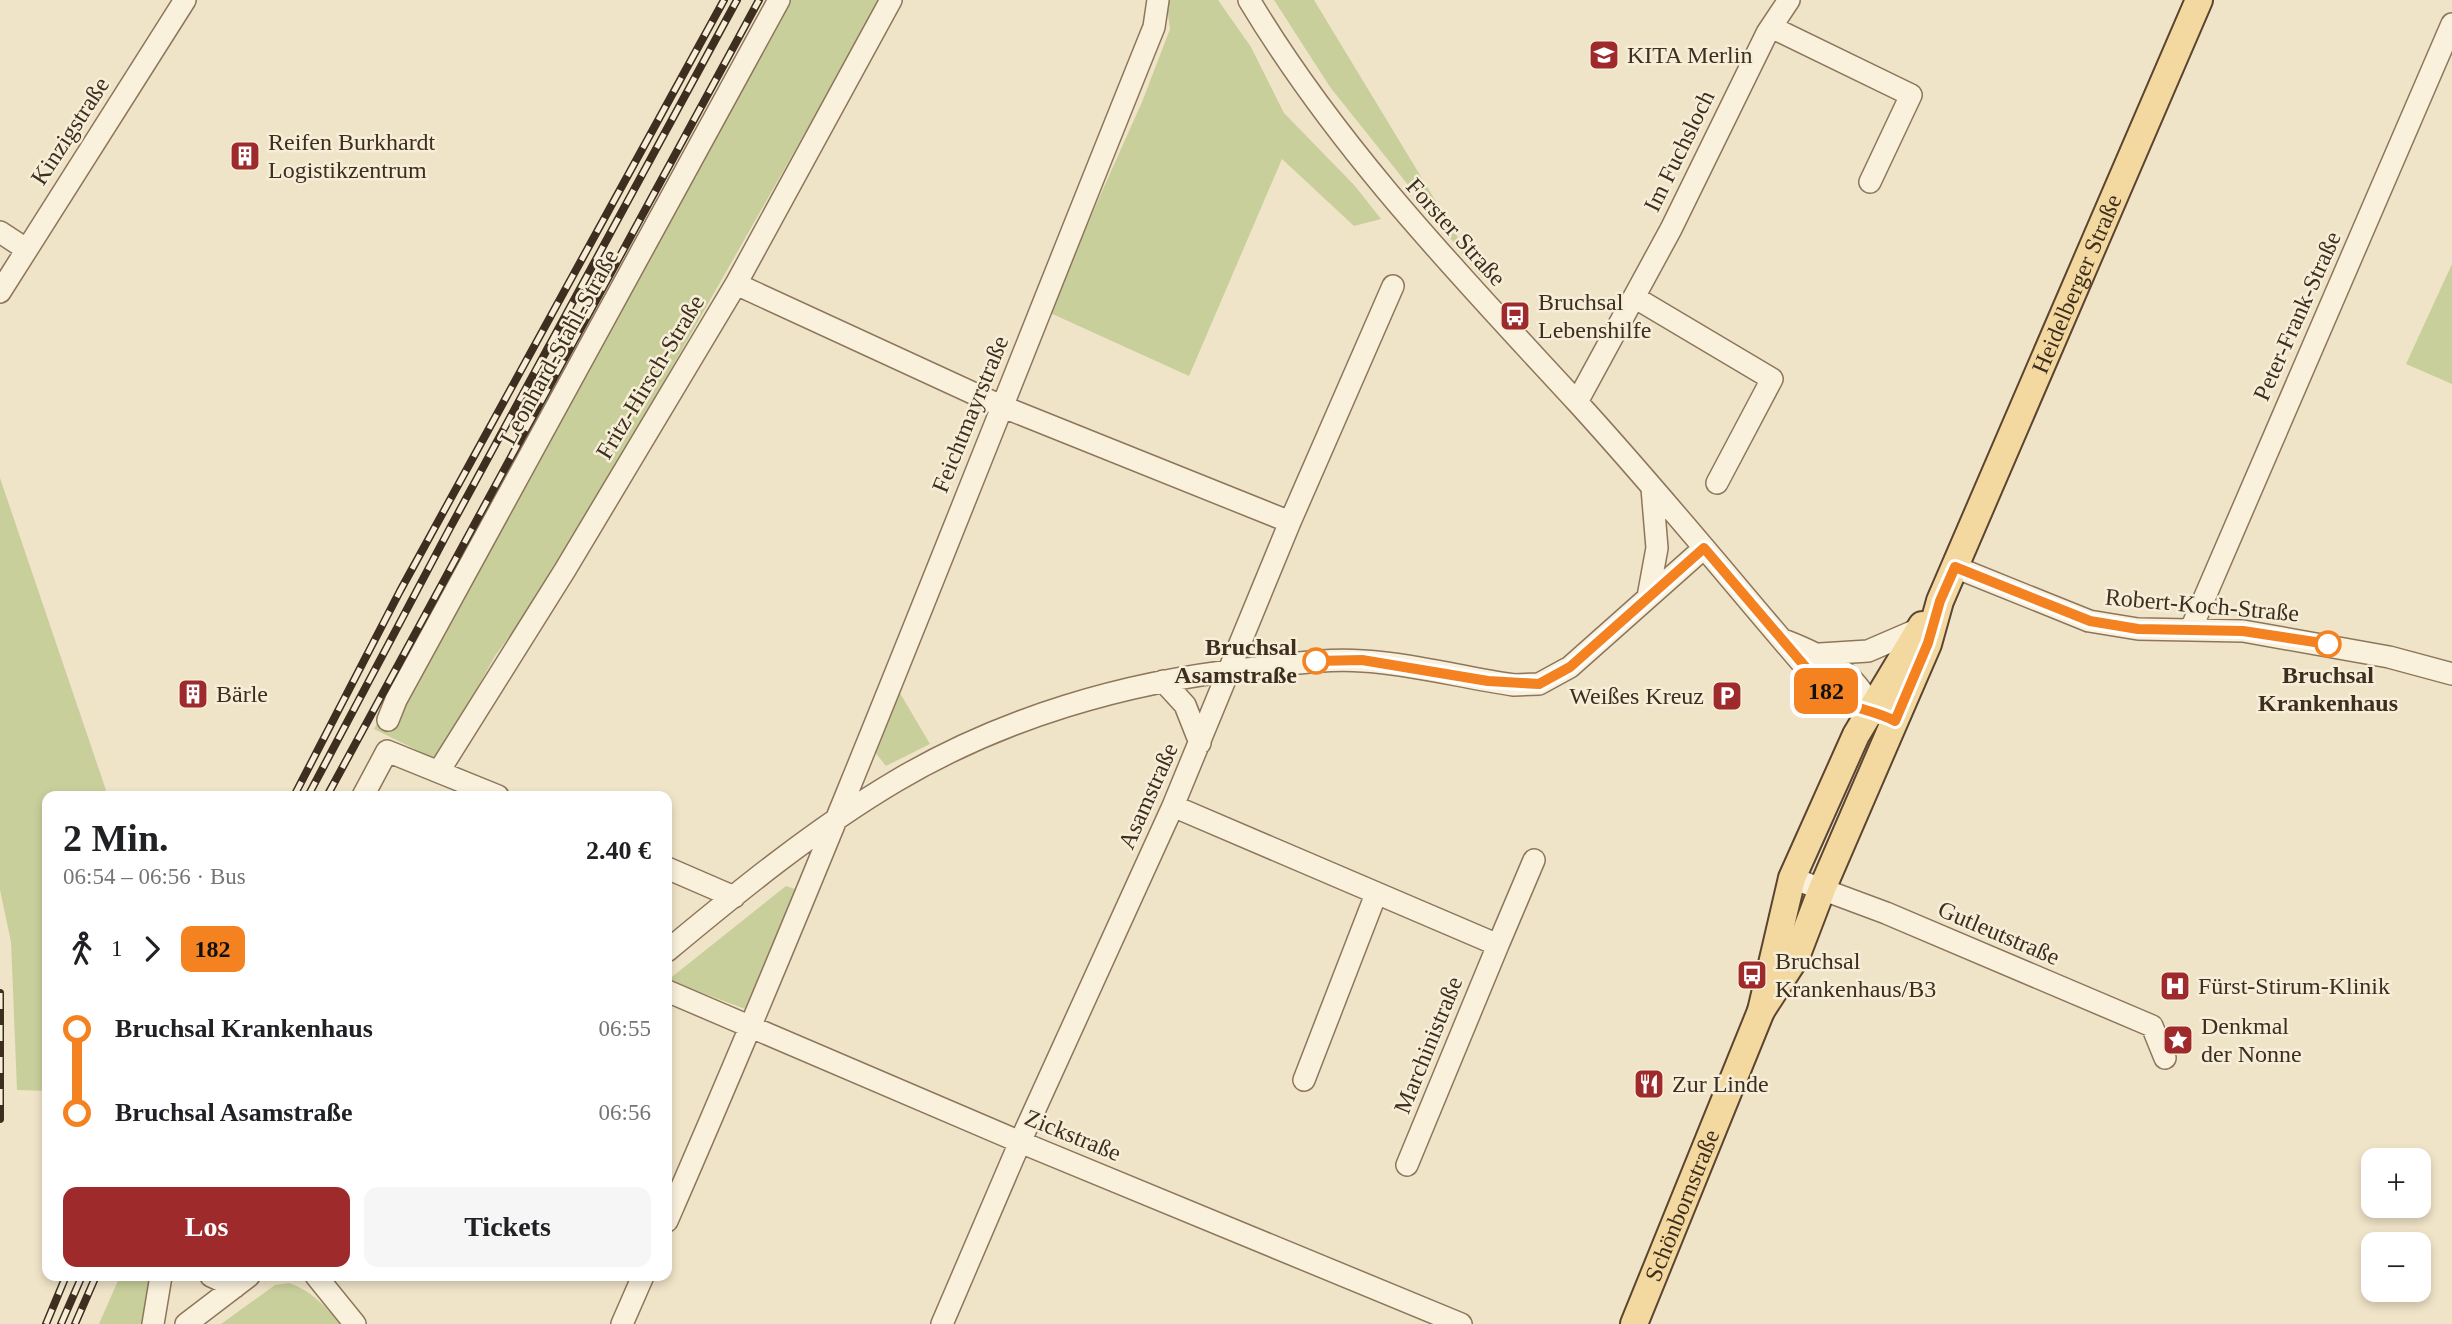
<!DOCTYPE html>
<html lang="de">
<meta charset="utf-8">
<style>
body{margin:0;font-family:Georgia,serif;background:#f6f6f6;color:#202124;height:100vh;display:flex;flex-direction:column;font-size:26px;white-space:nowrap}
*{box-sizing:border-box;margin:0}
p{font-size:23px;color:#757577}
.icon{flex:none;width:38px;height:38px;fill:none;stroke:currentColor;stroke-width:2;stroke-linecap:round;stroke-linejoin:round}
.map{position:relative;flex:1;overflow:hidden}
.details{position:absolute;left:42px;top:791px;width:630px;height:490px;display:flex;flex-direction:column;background:#fff;border-radius:14px;box-shadow:0 4px 10px #0003}
.details>*{flex:none}
.badge{padding:0 14px;border-radius:10px;font-size:24px;line-height:46px}
.fabs{position:absolute;left:2361px;top:1148px;display:grid;gap:14px}
.fabs a{display:grid;place-items:center;width:70px;height:70px;border-radius:14px;background:#fff;box-shadow:0 4px 10px #0003;font-size:35px}
.map>.badge{position:absolute;translate:-50% -50%;box-shadow:0 0 0 4px #fff}
.legs{display:flex;align-items:center;gap:10px;height:77px;padding:0 21px;font-size:23px}
.legs p{margin-inline-start:auto}
.summary{display:flex;align-items:center;justify-content:space-between;height:119px;padding:0 21px}
h1{font-size:38px;font-weight:700;line-height:52px}
.primary-button{display:flex;gap:14px;margin-top:auto;padding:14px 21px}
.primary-button a{flex:1;height:80px;border-radius:14px;background:#9e2a2b;color:#fff;font-size:28px;font-weight:700;line-height:80px;text-align:center}
.primary-button a+a{background:#f6f6f6;color:#202124}
ul{padding:0 21px;list-style:none}
li{display:flex;align-items:center;gap:24px;height:84px;font-size:26px}
li i{display:grid;place-items:center;width:10px;height:100%;margin:0 9px;background:currentColor}
li i::after{content:'';width:18px;height:18px;margin:-9px;border:5px solid;border-radius:50%;background:#fff}
li p{margin-inline-start:auto}
li:first-child i{background:linear-gradient(#0000 50%,currentColor 0)}
li:last-child i{background:linear-gradient(currentColor 50%,#0000 0)}
.map>svg:first-child{display:block}
.green{fill:#c9cf9b}
.lines{fill:none;stroke-linecap:round;stroke-linejoin:round}
.minor-casing{stroke:#8d765c;stroke-width:24}
.major-casing{stroke:#5b4430;stroke-width:30}
.minor{stroke:#faf1dc;stroke-width:21}
.major{stroke:#f3d9a0;stroke-width:26}
.rail-casing{stroke:#3d2e20;stroke-width:8}
.rail{stroke:#f7eed8;stroke-width:5;stroke-dasharray:16;stroke-linecap:butt}
.line-1-casing{stroke:#fff;stroke-width:16}
.line-1{stroke:#f58220;stroke-width:10}
.stop-1-dot{fill:#fff;stroke:#f58220;stroke-width:3.5}
.labels{text-anchor:middle;dominant-baseline:central;stroke-width:5;stroke-linejoin:round;paint-order:stroke}
.poi-label{font-size:24px;fill:#3d2e20;stroke:#f7eed8;text-anchor:start}
.street-label{font-size:24px;fill:#3d2e20;stroke:#f7eed8}
.stop-label{font-size:24px;font-weight:bold;fill:#3d2e20;stroke:#f7eed8;text-anchor:end}
</style>
<div class="map">
<svg width="2452" height="1324" viewBox="0 0 2452 1324">
<rect width="100%" height="100%" fill="#f0e4c8"/>
<path class="green" d="M 786,0 L 880,0 L 602,491 L 553,576 L 495,656 L 437,760 L 374,729 Z
M 1166,0 L 1218,0 L 1251,47 L 1284,113 L 1355,186 L 1381,219 L 1354,226 L 1282,159 L 1189,376 L 1048,312 L 1142,102 L 1170,29 Z
M 1274,0 L 1314,0 L 1483,279 L 1330,87 Z
M 2452,264 L 2452,384 L 2406,364 Z
M 0,478 L 108,796 L 47,796 L 47,1091 L 17,1090 L 11,942 L 0,890 Z
M 894,683 L 930,744 L 886,766 L 870,746 Z
M 786,886 L 795,889 L 745,1009 L 668,980 Z
M 120,1276 L 154,1276 L 142,1324 L 99,1324 Z
M 289,1283 C 310,1290 326,1306 340,1324 L 221,1324 L 275,1285 Z"/>
<g class="lines">
<g class="minor-casing">
<path id="minor" d="M 1249,0 C 1339,150 1458,273 1576,401 C 1664,497 1746,599 1831,697 L 1882,714
M 1771,27 L 1911,95 L 1870,182
M 0,232 L 26,249
M 736,284 L 1001,406 L 1290,522
M 0,292 L 185,0
M 1634,297 L 1772,379 L 1717,483
M 1577,402 L 1671,229 L 1767,33 L 1789,0
M 1955,567 L 2089,621 L 2138,629 L 2243,631 L 2389,657 L 2452,674
M 1648,597 L 1657,548 L 1652,488
M 2191,629 L 2452,24
M 1786,641 C 1824,656 1854,671 1872,709
M 1820,654 L 1868,651 L 1919,629
M 1163,681 L 1185,705 L 1200,743
M 388,720 L 396,700 L 779,0
M 439,771 L 565,570 L 736,284 L 891,0
M 363,796 L 387,751 L 498,796
M 1173,806 L 1498,945 L 1407,1165
M 667,868 L 734,897
M 1792,878 L 1886,913 L 2152,1026 L 2165,1058
M 1498,945 L 1534,860
M 667,951 C 739,891 815,829 896,781 C 1002,718 1125,682 1247,669 C 1285,665 1324,658 1363,661 C 1414,664 1464,678 1514,685 L 1539,684 L 1570,667 L 1704,548
M 667,991 L 1020,1142 L 1461,1324
M 1304,1080 L 1376,894
M 667,1221 C 839,827 993,426 1154,27 L 1158,0
M 211,1276 L 235,1287
M 316,1276 L 355,1324
M 153,1324 L 161,1276
M 186,1324 L 249,1276
M 622,1324 L 643,1276
M 942,1324 L 1020,1142 L 1173,806 L 1290,522 L 1393,286"/>
</g>
<g class="major-casing">
<g id="major">
<path id="s1" d="M 1761,1011 L 1796,957 L 1822,889 L 1928,644 L 1940,601 L 2199,0"/>
<path id="s2" d="M 1634,1324 L 1761,1011 L 1792,878 L 1856,735 L 1922,625"/>
</g>
</g>
<use href="#minor" class="minor"/>
<use href="#major" class="major"/>
<g class="rail-casing">
<path id="rail" d="M 294,796 L 400,591 L 724,0
M 308,796 L 450,528 L 737,0
M 327,796 L 759,0
M 0,993 L 0,1119
M 46,1324 L 66,1276
M 61,1324 L 82,1276
M 75,1324 L 96,1276"/>
</g>
<use href="#rail" class="rail"/>
</g>
<g class="lines">
<g class="line-1-casing">
<path id="line-1" d="M 1316,661 L 1362,660 L 1488,681 L 1539,684 L 1570,667 L 1704,548 L 1831,697 C 1852,709 1872,709 1895,721 L 1928,643 L 1940,601 L 1955,567 L 2090,621 L 2138,629 L 2243,631 L 2328,644"/>
</g>
<use href="#line-1" class="line-1"/>
</g>
<defs>
<g id="school-square" transform="scale(1.575)"><rect x="-9" y="-9" width="18" height="18" rx="4" fill="#9e2a2b" stroke="#f7eed8"/><path d="M0-5L7-2L0 1L-7-2ZM-4 1L0 2.5L4 1V4Q0 6-4 4Z" fill="#fff"/></g>
<g id="building-square" transform="scale(1.575)"><rect x="-9" y="-9" width="18" height="18" rx="4" fill="#9e2a2b" stroke="#f7eed8"/><path d="M-4-6H4V6H1V3H-1V6H-4ZM-2.5-4.3h1.7v1.8h-1.7ZM.8-4.3h1.7v1.8H.8ZM-2.5-1h1.7V.8h-1.7ZM.8-1h1.7V.8H.8Z" fill="#fff"/></g>
<g id="bus-square" transform="scale(1.575)"><rect x="-9" y="-9" width="18" height="18" rx="4" fill="#9e2a2b" stroke="#f7eed8"/><path d="M-5-6H5V4H4V6H2V4H-2V6H-4V4H-5ZM-3.5-4V0h7V-4ZM-3.5 1.2v1.5H-2V1.2ZM2 1.2v1.5H3.5V1.2Z" fill="#fff"/></g>
<g id="parking-square" transform="scale(1.575)"><rect x="-9" y="-9" width="18" height="18" rx="4" fill="#9e2a2b" stroke="#f7eed8"/><path d="M-3.5-5.5H1a3.5 3.5 0 0 1 0 7H-1V5.5H-3.5ZM-1-3.4V-.6H.8a1.4 1.4 0 0 0 0-2.8Z" fill="#fff"/></g>
<g id="hospital-square" transform="scale(1.575)"><rect x="-9" y="-9" width="18" height="18" rx="4" fill="#9e2a2b" stroke="#f7eed8"/><path d="M-5-5h3v3.5h4V-5h3V5h-3V1.5h-4V5h-3Z" fill="#fff"/></g>
<g id="sight-square" transform="scale(1.575)"><rect x="-9" y="-9" width="18" height="18" rx="4" fill="#9e2a2b" stroke="#f7eed8"/><path d="M0-6L1.8-2.2L6-1.7L2.9 1.2L3.7 5.4L0 3.3L-3.7 5.4L-2.9 1.2L-6-1.7L-1.8-2.2Z" fill="#fff"/></g>
<g id="restaurant-square" transform="scale(1.575)"><rect x="-9" y="-9" width="18" height="18" rx="4" fill="#9e2a2b" stroke="#f7eed8"/><path d="M-5-6h1v4h1v-4h1v4h1v-4h1v5L-1.5 .5V6h-2V.5L-5-1ZM5-6V6H3V1.5H1.5Q1.5-4 5-6Z" fill="#fff"/></g>
</defs>
<g fill-rule="evenodd">
<use href="#school-square" x="1604" y="55"/>
<use href="#building-square" x="245" y="156"/>
<use href="#bus-square" x="1515" y="316"/>
<use href="#building-square" x="193" y="694"/>
<use href="#parking-square" x="1727" y="696"/>
<use href="#bus-square" x="1752" y="975"/>
<use href="#hospital-square" x="2175" y="986"/>
<use href="#sight-square" x="2178" y="1040"/>
<use href="#restaurant-square" x="1649" y="1084"/>
</g>
<g class="stop-1-dot">
<circle cx="2328" cy="644" r="12"/>
<circle cx="1316" cy="661" r="12"/>
</g>
<g class="labels">
<g class="poi-label">
<text x="1627" y="55">KITA Merlin</text>
<text x="268" y="142">Reifen Burkhardt<tspan x="268" dy="28">Logistikzentrum</tspan></text>
<text x="1538" y="302">Bruchsal<tspan x="1538" dy="28">Lebenshilfe</tspan></text>
<text x="216" y="694">Bärle</text>
<text x="1704" y="696" text-anchor="end">Weißes Kreuz</text>
<text x="1775" y="961">Bruchsal<tspan x="1775" dy="28">Krankenhaus/B3</tspan></text>
<text x="2198" y="986">Fürst-Stirum-Klinik</text>
<text x="2201" y="1026">Denkmal<tspan x="2201" dy="28">der Nonne</tspan></text>
<text x="1672" y="1084">Zur Linde</text>
</g>
<g class="street-label">
<text transform="translate(70 131) rotate(-57)">Kinzigstraße</text>
<text transform="translate(1679 151) rotate(-64)">Im Fuchsloch</text>
<text transform="translate(1456 232) rotate(48)">Forster Straße</text>
<text stroke="none"><textPath href="#s1" startOffset="794">Heidelberger Straße</textPath></text>
<text transform="translate(2297 316) rotate(-66)">Peter-Frank-Straße</text>
<text transform="translate(559 347) rotate(-61)">Leonhard-Stahl-Straße</text>
<text transform="translate(650 377) rotate(-59)">Fritz-Hirsch-Straße</text>
<text transform="translate(970 414) rotate(-68)">Feichtmayrstraße</text>
<text transform="translate(2202 605) rotate(5)">Robert-Koch-Straße</text>
<text transform="translate(1148 796) rotate(-66)">Asamstraße</text>
<text transform="translate(1999 933) rotate(23)">Gutleutstraße</text>
<text transform="translate(1428 1045) rotate(-68)">Marchinistraße</text>
<text transform="translate(1073 1135) rotate(22)">Zickstraße</text>
<text stroke="none"><textPath href="#s2" startOffset="128">Schönbornstraße</textPath></text>
</g>
<g class="stop-label">
<text x="1297" y="647">Bruchsal<tspan x="1297" dy="28">Asamstraße</tspan></text>
<text x="2328" y="675" text-anchor="middle">Bruchsal<tspan x="2328" dy="28">Krankenhaus</tspan></text>
</g>
</g>
</svg>
<div class="fabs">
<a>+</a>
<a>−</a>
</div>
<b class="badge" style="left:1826px;top:691px;background:#f58220;color:#111">182</b>
<section class="details">
<div class="summary"><div><h1>2 Min.</h1><p>06:54 – 06:56 · Bus</p></div><b>2.40 €</b></div>
<div class="legs"><svg class="icon" aria-label="walk" viewBox="0 0 24 24"><circle cx="13" cy="4" r="2"/><path d="M13 8l-2 6 4 7M11 14l-3 7M7 12l3-4h3l4 4"/></svg>1<svg class="icon" aria-label="forward" viewBox="0 0 24 24"><path d="M9 5l7 7-7 7"/></svg><b class="badge" style="background:#f58220;color:#111">182</b></div>
<ul>
<li><i style="color:#f58220"></i><b>Bruchsal Krankenhaus</b><p>06:55</p></li>
<li><i style="color:#f58220"></i><b>Bruchsal Asamstraße</b><p>06:56</p></li>
</ul>
<div class="primary-button"><a>Los</a><a>Tickets</a></div>
</section>
</div>
